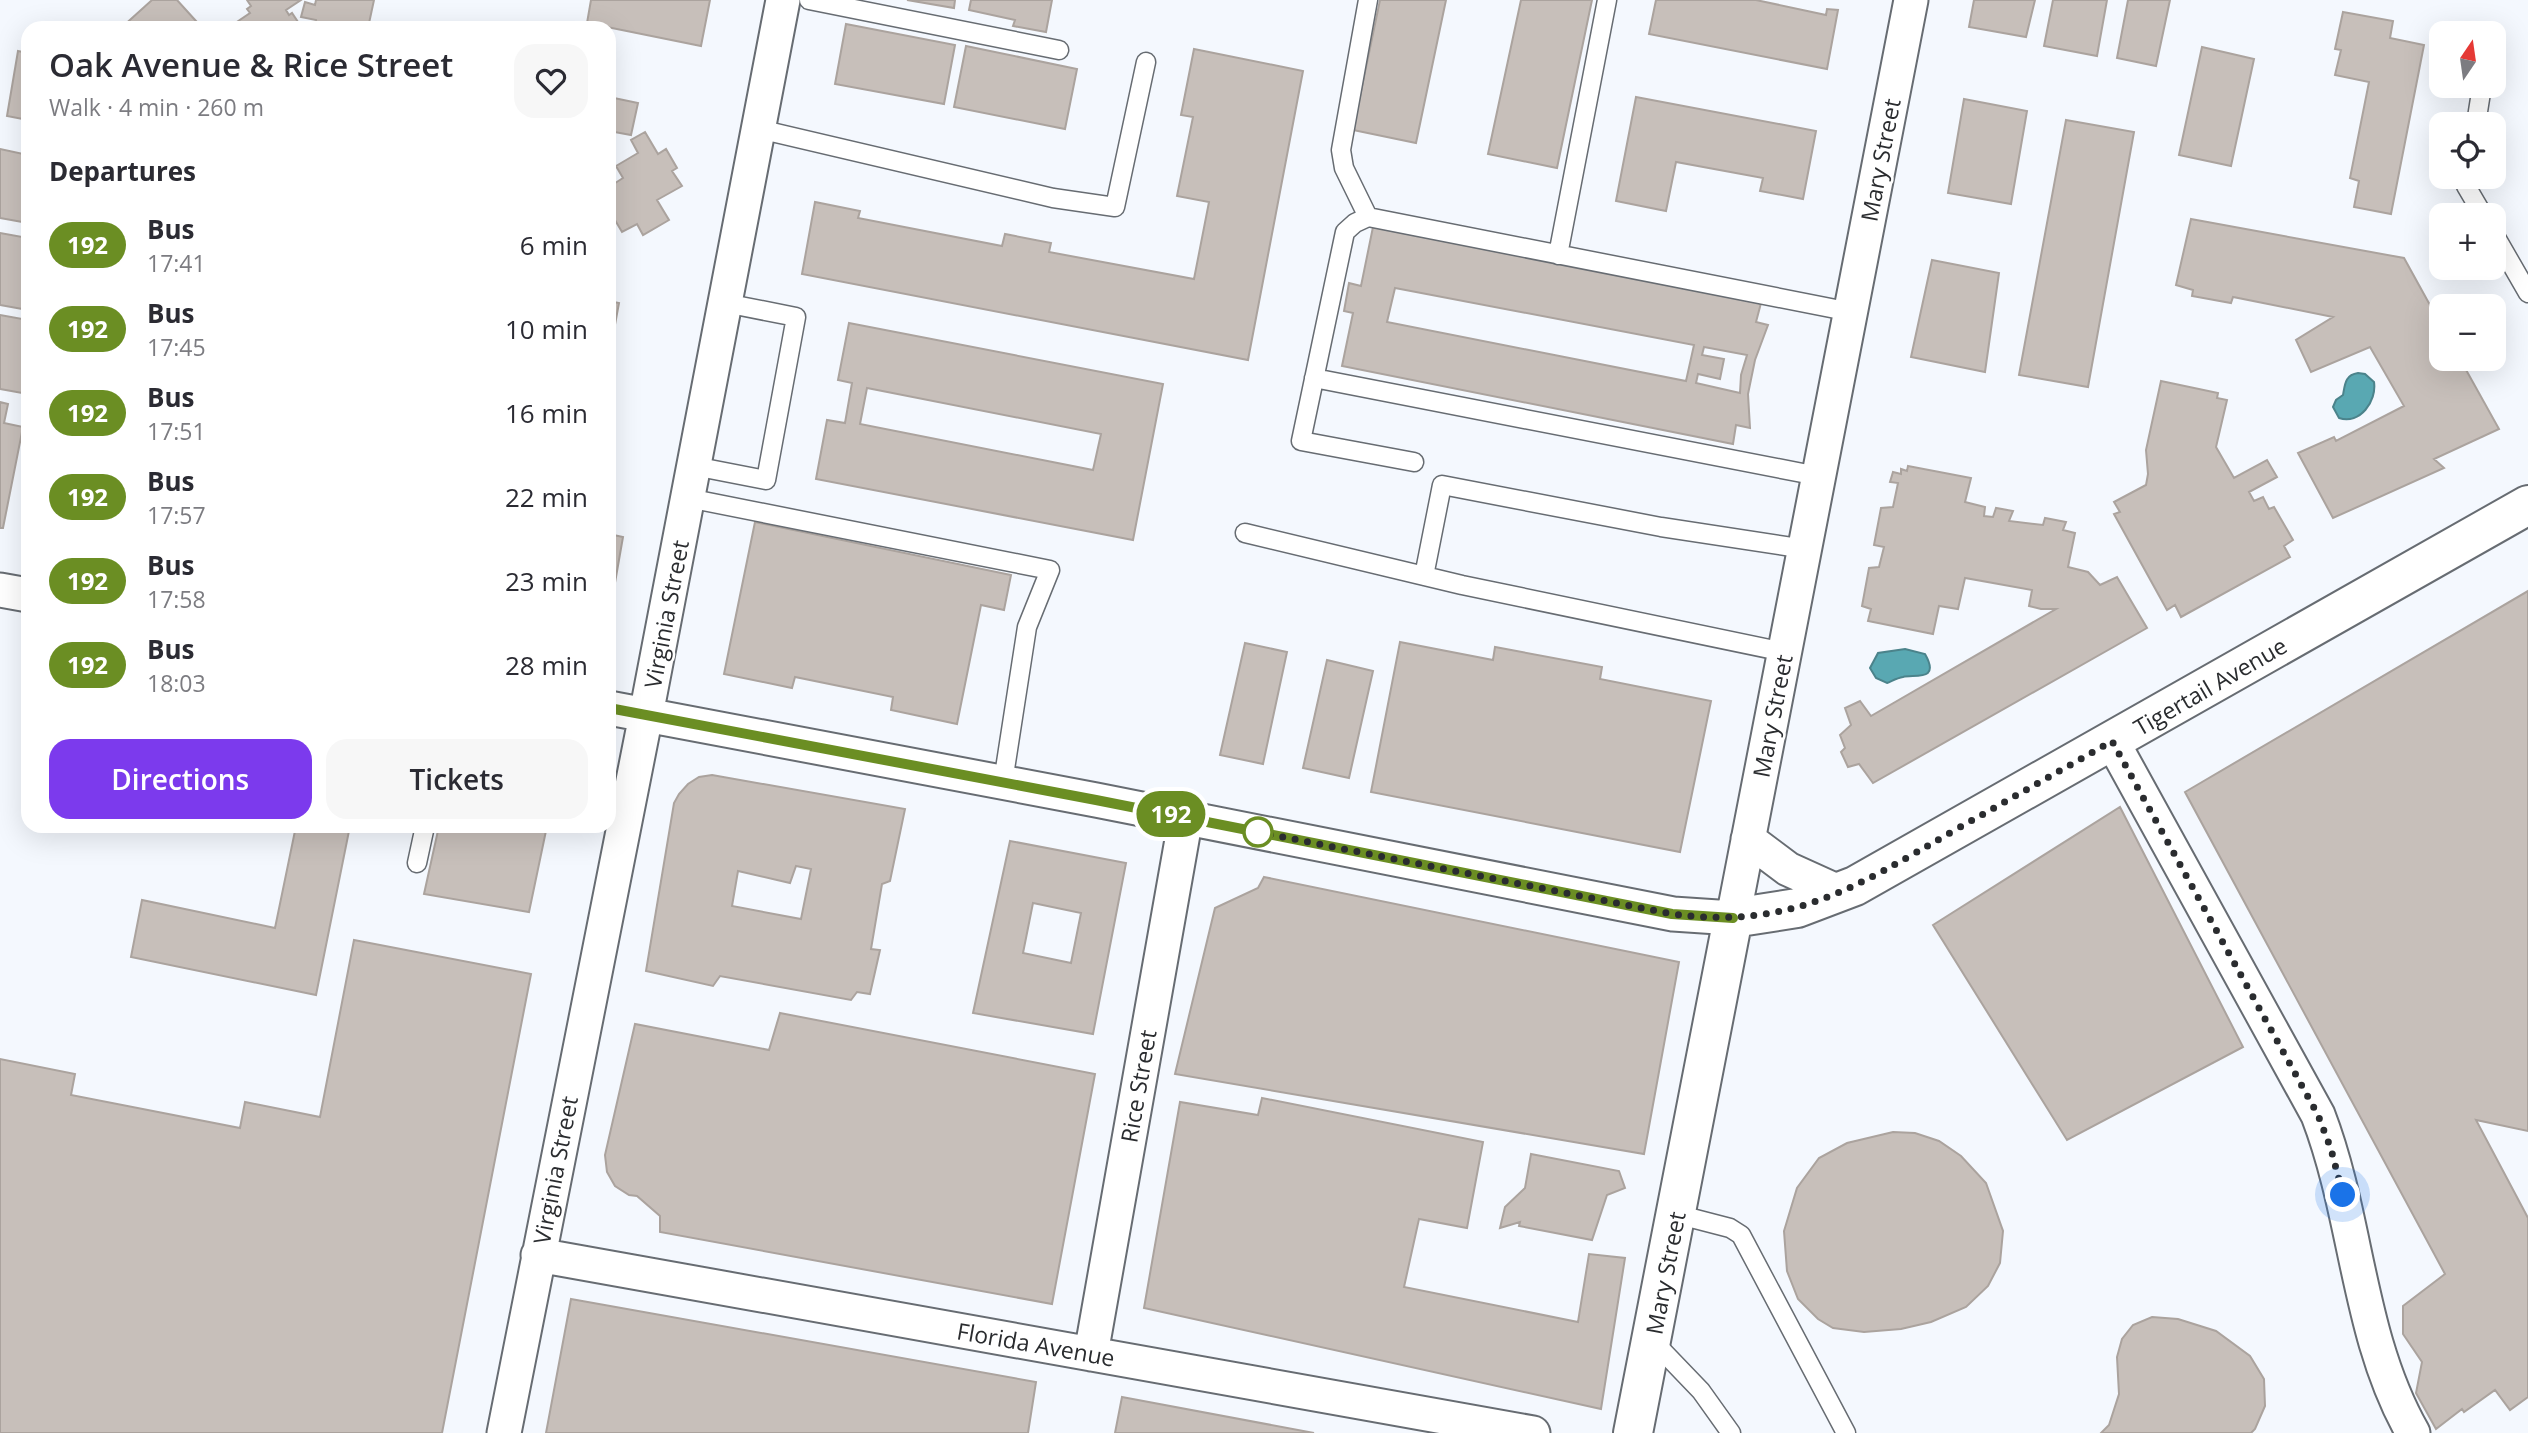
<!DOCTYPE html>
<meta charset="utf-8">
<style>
body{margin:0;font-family:"Open Sans",sans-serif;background:#f7f7f7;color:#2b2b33;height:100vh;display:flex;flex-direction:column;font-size:26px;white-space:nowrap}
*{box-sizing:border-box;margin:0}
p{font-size:23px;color:#7c7c81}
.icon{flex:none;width:38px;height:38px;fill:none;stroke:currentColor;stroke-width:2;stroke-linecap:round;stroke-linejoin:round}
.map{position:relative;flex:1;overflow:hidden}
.details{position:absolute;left:21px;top:21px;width:595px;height:812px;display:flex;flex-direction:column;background:#fff;border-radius:21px;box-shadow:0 7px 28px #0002}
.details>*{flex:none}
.badge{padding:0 14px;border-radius:23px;font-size:24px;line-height:46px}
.needle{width:46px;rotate:13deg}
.controls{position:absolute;left:2429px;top:21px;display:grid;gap:14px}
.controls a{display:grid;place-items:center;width:77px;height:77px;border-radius:14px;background:#fff;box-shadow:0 7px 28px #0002;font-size:35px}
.you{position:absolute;width:35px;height:35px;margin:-18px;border:5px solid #fff;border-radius:50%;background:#1a73e8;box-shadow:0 0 0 10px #1a73e833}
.map>.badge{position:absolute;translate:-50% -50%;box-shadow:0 0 0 4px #fff}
h2{padding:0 28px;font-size:26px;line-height:63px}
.round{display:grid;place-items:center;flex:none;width:74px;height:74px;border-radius:21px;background:#f7f7f7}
.summary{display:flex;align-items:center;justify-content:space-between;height:119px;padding:0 28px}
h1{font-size:33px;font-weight:600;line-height:52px}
.action{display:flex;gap:14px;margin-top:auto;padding:14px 28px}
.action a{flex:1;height:80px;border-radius:21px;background:#7c3aed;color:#fff;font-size:28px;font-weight:600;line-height:80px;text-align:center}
.action a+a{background:#f7f7f7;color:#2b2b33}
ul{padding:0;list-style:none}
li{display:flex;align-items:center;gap:21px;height:84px;padding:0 28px}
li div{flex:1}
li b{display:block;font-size:26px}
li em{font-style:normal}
li .badge{min-width:77px;font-weight:700;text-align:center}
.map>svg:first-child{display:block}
.water{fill:#59a8b2;stroke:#4b838b;stroke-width:2}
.building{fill:#c7bfba;stroke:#aba39e;stroke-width:2;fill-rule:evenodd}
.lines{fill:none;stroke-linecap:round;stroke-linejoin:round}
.lane-casing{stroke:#676c72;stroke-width:21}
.street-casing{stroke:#676c72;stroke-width:37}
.secondary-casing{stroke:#676c72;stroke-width:42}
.lane{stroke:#fff;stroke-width:18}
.street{stroke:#fff;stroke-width:33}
.secondary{stroke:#fff;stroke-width:38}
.line-casing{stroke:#fff;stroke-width:16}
.line{stroke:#6b8e23;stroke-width:10}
.walk{stroke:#2a2c2f;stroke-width:7;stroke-dasharray:0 12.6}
.stop-dot{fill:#fff;stroke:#6b8e23;stroke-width:3.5}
.labels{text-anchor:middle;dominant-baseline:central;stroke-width:5;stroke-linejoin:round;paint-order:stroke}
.street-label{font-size:23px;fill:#2a2c2f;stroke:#fff}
</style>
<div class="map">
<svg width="2528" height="1433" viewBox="0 0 2528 1433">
<rect width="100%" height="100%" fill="#f4f8fe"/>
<path class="water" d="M 2358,373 L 2365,374 L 2374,382 C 2377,401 2360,425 2339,418 L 2333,407 L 2336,400 L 2343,395 C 2345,384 2345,375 2358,373 Z
M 1905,649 L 1925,654 C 1941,682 1914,674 1903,677 C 1897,678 1892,681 1887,683 L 1876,678 L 1870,668 L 1878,653 Z"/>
<path class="building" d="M 152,0 L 177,0 L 196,21 L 188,28 L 121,28 Z
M 247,0 L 301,0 L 286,10 L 289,15 L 292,13 L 302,28 L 228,28 L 250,13 L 247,9 L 251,6 Z
M 316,0 L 374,0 L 368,28 L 315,28 L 316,20 L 301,17 L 305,2 L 315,5 Z
M 591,0 L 710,0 L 701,46 L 587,23 Z
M 907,0 L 955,0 L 954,8 Z
M 971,0 L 1052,0 L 1046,32 L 1013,26 L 1015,20 L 969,10 Z
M 1380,0 L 1446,0 L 1416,143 L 1353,130 Z
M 1521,0 L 1592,0 L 1557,168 L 1488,154 Z
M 1656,0 L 1756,0 L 1826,15 L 1827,9 L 1838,10 L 1827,69 L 1649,34 Z
M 1974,0 L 2035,0 L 2026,37 L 1969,27 Z
M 2053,0 L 2107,0 L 2097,56 L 2044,46 Z
M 2128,0 L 2170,0 L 2156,66 L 2117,58 Z
M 2343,12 L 2393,21 L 2390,38 L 2424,45 L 2391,214 L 2354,207 L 2359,181 L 2350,178 L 2369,82 L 2335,75 L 2341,50 L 2335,49 Z
M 846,24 L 955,45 L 944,104 L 835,84 Z
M 966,46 L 1077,69 L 1065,129 L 954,107 Z
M 2202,47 L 2254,59 L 2231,166 L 2179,155 Z
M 1194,49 L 1303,71 L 1248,360 L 802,274 L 815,202 L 860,211 L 858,218 L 1002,246 L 1005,234 L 1051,243 L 1049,252 L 1194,279 L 1209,202 L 1177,196 L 1193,117 L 1181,115 Z
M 18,51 L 28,53 L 28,120 L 7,116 Z
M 1636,97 L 1816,131 L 1803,199 L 1760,191 L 1763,178 L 1676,162 L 1666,211 L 1616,201 Z
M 614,98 L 638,103 L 631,135 L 609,131 Z
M 1964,99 L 2027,111 L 2011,204 L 1948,193 Z
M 2066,120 L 2134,132 L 2088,387 L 2019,375 Z
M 645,132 L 658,154 L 666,149 L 677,168 L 672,171 L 682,186 L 657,200 L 669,220 L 643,235 L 637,224 L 622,232 L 609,210 L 609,187 L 623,178 L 616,166 L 638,153 L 631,140 Z
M 0,149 L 28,155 L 28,223 L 0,218 Z
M 2191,219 L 2404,258 L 2441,325 L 2441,359 L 2460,359 L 2499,429 L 2434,459 L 2444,468 L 2333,518 L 2298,453 L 2334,437 L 2336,441 L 2404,406 L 2370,347 L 2311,372 L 2296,340 L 2333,317 L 2233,297 L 2231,303 L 2192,296 L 2193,290 L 2176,285 Z
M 1373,227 L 1761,303 L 1756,322 L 1768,325 L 1755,360 L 1748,394 L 1750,428 L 1736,425 L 1733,444 L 1342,366 L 1353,313 L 1344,311 L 1349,283 L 1361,286 ZM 1395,288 L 1694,345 L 1686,381 L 1387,322 ZM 1704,347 L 1747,355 L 1741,375 L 1740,393 L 1696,383 L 1698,374 L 1720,379 L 1724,359 L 1702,355 Z
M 0,233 L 28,238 L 28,310 L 0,305 Z
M 1932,260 L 1999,273 L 1985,372 L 1911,357 Z
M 609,301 L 619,303 L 609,357 Z
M 0,315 L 28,320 L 28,394 L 0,389 Z
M 849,323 L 1163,384 L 1133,540 L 816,479 L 827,420 L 845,423 L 852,383 L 838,380 ZM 867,388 L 1101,434 L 1093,470 L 860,424 Z
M 2161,381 L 2218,393 L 2217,398 L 2227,400 L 2216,447 L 2234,478 L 2267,460 L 2277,477 L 2249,492 L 2254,501 L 2263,497 L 2269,509 L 2274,507 L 2293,540 L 2284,546 L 2290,557 L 2181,617 L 2175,605 L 2167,610 L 2114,514 L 2120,512 L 2114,502 L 2146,485 L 2148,474 L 2146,450 Z
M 0,402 L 8,404 L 4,423 L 23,427 L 3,528 L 0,528 Z
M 1908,466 L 1971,478 L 1965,502 L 1985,507 L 1984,516 L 1993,517 L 1996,508 L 2013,511 L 2009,521 L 2043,525 L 2045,518 L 2066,522 L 2063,530 L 2075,533 L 2068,567 L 2088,572 L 2100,585 L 2117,577 L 2147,628 L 1873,783 L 1859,764 L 1848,767 L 1841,752 L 1845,748 L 1840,735 L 1851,725 L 1845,708 L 1860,701 L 1871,716 L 2056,609 L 2041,609 L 2029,606 L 2032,590 L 1965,578 L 1958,609 L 1939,606 L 1933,634 L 1868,621 L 1871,609 L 1862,606 L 1869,568 L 1879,567 L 1884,547 L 1874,545 L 1881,508 L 1893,507 L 1898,483 L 1890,482 L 1893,472 L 1901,474 L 1901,469 L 1907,471 Z
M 755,522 L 1011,575 L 1004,610 L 981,605 L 957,724 L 891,710 L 893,697 L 795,677 L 792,688 L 724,674 Z
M 609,534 L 623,537 L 609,617 Z
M 2528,591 L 2528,1131 L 2476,1120 L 2528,1218 L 2528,1397 L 2510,1410 L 2495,1390 L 2464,1412 L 2462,1409 L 2436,1429 L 2416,1393 L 2422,1362 L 2403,1334 L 2403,1306 L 2445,1274 L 2185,792 Z
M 1400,642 L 1493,660 L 1495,647 L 1602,667 L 1600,679 L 1711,701 L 1680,852 L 1371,792 Z
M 1245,643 L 1287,652 L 1263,764 L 1220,755 Z
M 1327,660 L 1373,671 L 1349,778 L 1303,768 Z
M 712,775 L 905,809 L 890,881 L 882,884 L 871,949 L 880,950 L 870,994 L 857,992 L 851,1000 L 720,976 L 713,986 L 646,971 L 674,803 L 679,794 L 688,784 L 699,777 ZM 796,866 L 811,869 L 801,919 L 732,906 L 738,871 L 790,883 Z
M 2120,807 L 2243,1047 L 2067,1140 L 1933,925 Z
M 296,826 L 350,826 L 316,995 L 131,957 L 142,900 L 275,928 Z
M 439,826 L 547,826 L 529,912 L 424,894 Z
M 1010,841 L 1126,863 L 1093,1034 L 973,1013 ZM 1033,903 L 1081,913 L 1071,963 L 1023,953 Z
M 1264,877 L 1679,962 L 1644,1154 L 1175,1074 L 1215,908 L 1258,888 Z
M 354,940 L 531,974 L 442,1433 L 0,1433 L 0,1059 L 75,1074 L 71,1095 L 240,1128 L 245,1102 L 320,1117 Z
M 780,1013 L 1095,1074 L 1052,1304 L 660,1232 L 660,1216 L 637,1196 L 629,1195 L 615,1186 L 607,1172 L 605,1155 L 635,1024 L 769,1050 Z
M 1262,1098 L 1483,1142 L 1467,1228 L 1419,1219 L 1404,1287 L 1578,1322 L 1589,1254 L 1625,1258 L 1601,1409 L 1144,1308 L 1180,1102 L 1258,1115 Z
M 1893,1132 L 1915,1133 L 1939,1141 L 1961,1156 L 1986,1183 L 2003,1231 L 2000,1263 L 1988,1286 L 1966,1307 L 1931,1322 L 1901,1329 L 1864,1332 L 1833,1328 L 1818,1319 L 1798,1299 L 1787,1271 L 1784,1231 L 1797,1188 L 1819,1158 L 1847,1143 Z
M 1531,1154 L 1619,1171 L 1625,1188 L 1607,1195 L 1592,1240 L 1519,1226 L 1520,1222 L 1500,1228 L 1505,1207 L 1525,1188 Z
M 571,1299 L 1036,1382 L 1028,1433 L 546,1433 Z
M 2152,1317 L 2178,1319 L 2216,1331 L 2250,1356 L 2264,1379 L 2265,1406 L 2255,1429 L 2251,1433 L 2101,1433 L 2109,1425 L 2119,1394 L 2117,1357 L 2122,1339 L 2133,1325 Z
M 1122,1397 L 1314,1433 L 1115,1433 Z"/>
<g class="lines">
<g class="lane-casing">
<path id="lane" d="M 809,0 L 1059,50
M 1368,0 L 1341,150 L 1344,168 L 1368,217
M 2476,124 L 2482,86
M 759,129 L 1053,198 L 1115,207 L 1146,62
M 2467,177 L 2466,186 L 2483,215
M 2494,234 L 2528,293
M 1558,255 L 1607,0
M 1314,378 L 1818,476
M 1414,462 L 1301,441 L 1345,232 L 1355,223 L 1368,217 L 1851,312
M 694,466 L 766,480 L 796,317 L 725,303
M 688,498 L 1050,570 L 1027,627 L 1003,782
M 1245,533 L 1462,585 L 1784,652
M 1424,576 L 1442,485 L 1661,527 L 1805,549
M 417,863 L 425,826
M 1676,1214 L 1730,1228 L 1741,1235 L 1846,1433
M 1652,1340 L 1701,1391 L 1731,1433"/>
</g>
<g class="street-casing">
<path id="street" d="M 0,590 L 28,595
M 609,708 L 1096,800 L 1673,914 L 1733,918 L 1911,0
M 2112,741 L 2318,1115 C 2358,1219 2357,1335 2413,1433
M 1748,839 L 1788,869 L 1841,893
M 538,1255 L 1533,1433
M 1091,1354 L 1186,817
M 504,1433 L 646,715 L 783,0"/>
</g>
<g class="secondary-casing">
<path id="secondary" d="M 1633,1433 L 1733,918 L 1797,908 L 1855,886 L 2528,505"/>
</g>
<use href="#lane" class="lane"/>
<use href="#street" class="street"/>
<use href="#secondary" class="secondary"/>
</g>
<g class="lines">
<g class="line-casing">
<path id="line" d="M 609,708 L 1096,800 L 1672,914 L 1733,918"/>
</g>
<use href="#line" class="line"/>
<path class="walk" d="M 1258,832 L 1672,914 C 1792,930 1856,887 1955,830 C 2008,800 2060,771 2112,741 L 2318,1115 L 2331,1149 L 2343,1195"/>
</g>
<circle class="stop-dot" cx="1258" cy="832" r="14"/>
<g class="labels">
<g class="street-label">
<text transform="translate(1880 160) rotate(-79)">Mary Street</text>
<text transform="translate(666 614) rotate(-79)">Virginia Street</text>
<text transform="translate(2210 686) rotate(-30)">Tigertail Avenue</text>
<text transform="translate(1772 716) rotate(-79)">Mary Street</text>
<text transform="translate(1138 1086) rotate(-80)">Rice Street</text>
<text transform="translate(555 1170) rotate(-79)">Virginia Street</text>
<text transform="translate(1665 1273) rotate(-79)">Mary Street</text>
<text transform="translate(1036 1344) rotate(10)">Florida Avenue</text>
</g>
</g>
</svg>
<div class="controls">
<a><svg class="needle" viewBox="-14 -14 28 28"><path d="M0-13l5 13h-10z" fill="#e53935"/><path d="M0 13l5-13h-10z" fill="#7c7c81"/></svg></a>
<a><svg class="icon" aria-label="locate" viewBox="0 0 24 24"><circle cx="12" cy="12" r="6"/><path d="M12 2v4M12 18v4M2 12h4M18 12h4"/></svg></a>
<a>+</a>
<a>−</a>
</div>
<div class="you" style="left:2343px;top:1195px"></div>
<b class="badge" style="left:1171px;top:814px;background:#6b8e23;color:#fff">192</b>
<section class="details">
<div class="summary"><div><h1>Oak Avenue &amp; Rice Street</h1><p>Walk · 4 min · 260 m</p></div><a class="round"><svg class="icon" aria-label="heart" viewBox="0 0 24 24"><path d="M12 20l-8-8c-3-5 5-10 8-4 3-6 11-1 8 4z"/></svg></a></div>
<h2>Departures</h2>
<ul>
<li><span class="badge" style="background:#6b8e23;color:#fff">192</span><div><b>Bus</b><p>17:41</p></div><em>6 min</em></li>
<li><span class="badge" style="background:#6b8e23;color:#fff">192</span><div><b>Bus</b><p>17:45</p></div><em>10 min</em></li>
<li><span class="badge" style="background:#6b8e23;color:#fff">192</span><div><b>Bus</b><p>17:51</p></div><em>16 min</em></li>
<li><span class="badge" style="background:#6b8e23;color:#fff">192</span><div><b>Bus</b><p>17:57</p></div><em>22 min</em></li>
<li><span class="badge" style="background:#6b8e23;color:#fff">192</span><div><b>Bus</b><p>17:58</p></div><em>23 min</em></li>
<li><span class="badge" style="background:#6b8e23;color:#fff">192</span><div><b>Bus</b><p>18:03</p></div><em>28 min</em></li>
</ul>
<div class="action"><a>Directions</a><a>Tickets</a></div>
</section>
</div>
